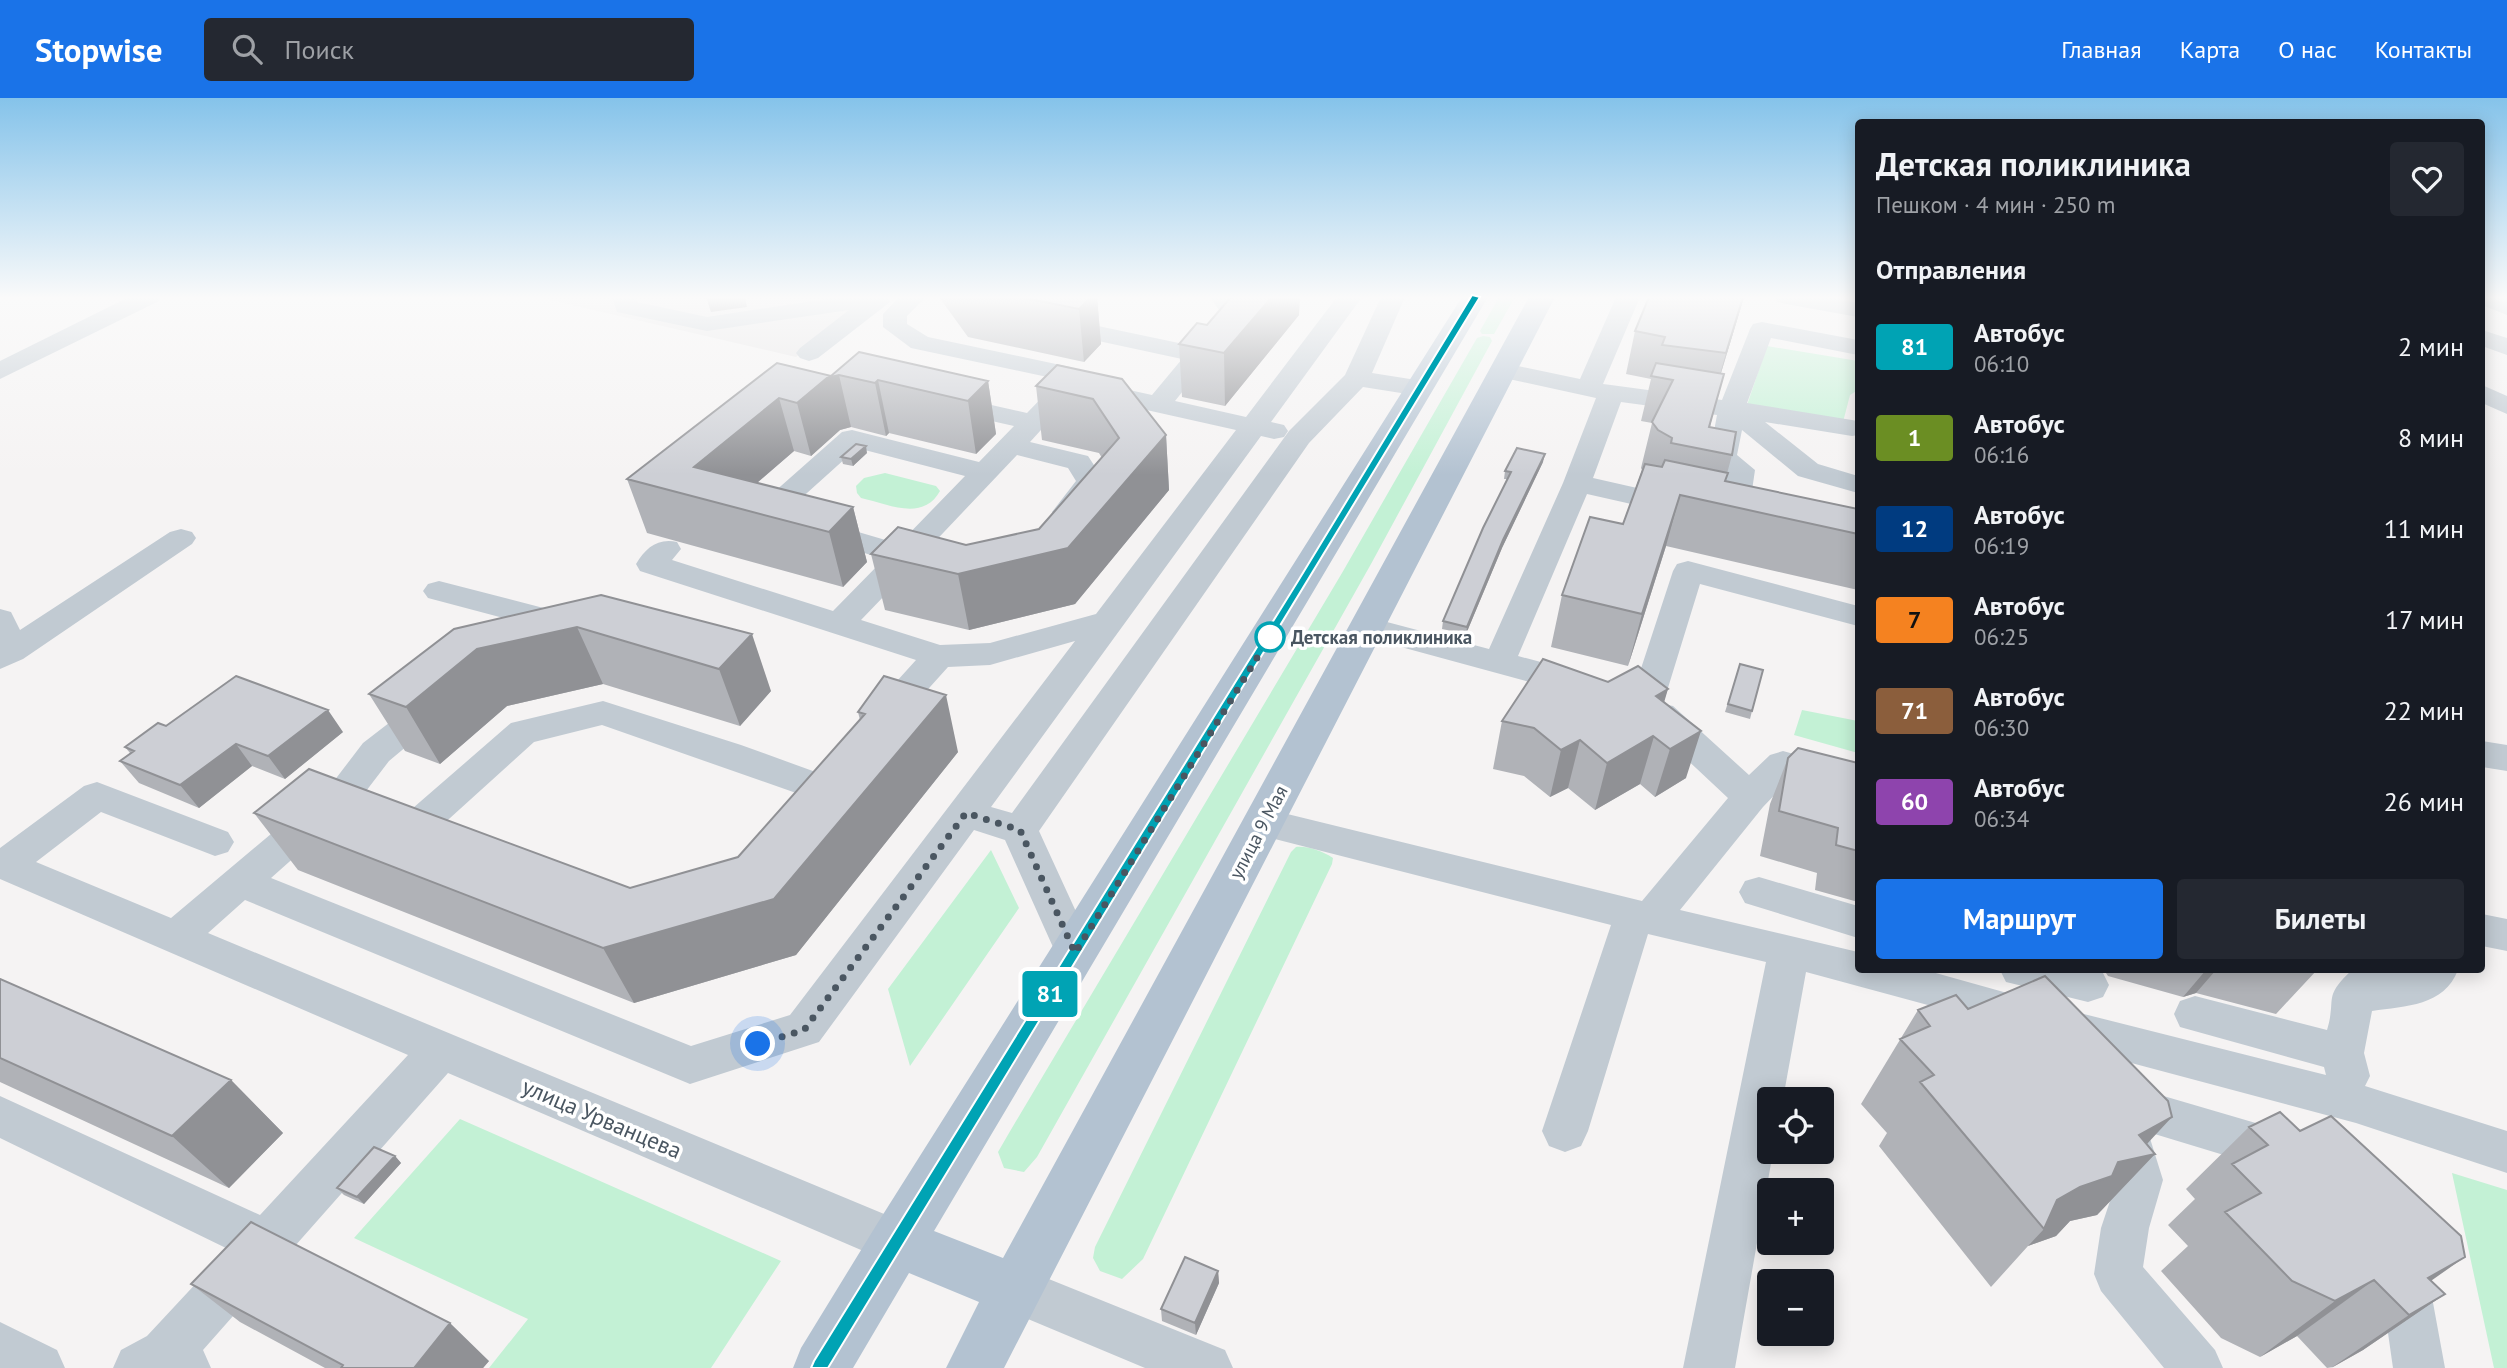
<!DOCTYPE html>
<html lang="ru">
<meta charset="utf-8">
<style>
body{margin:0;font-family:"PT Sans",sans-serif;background:#242831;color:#f1f3f6;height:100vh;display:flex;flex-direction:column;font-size:26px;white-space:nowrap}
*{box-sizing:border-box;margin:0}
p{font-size:23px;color:#9ea1a6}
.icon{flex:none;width:38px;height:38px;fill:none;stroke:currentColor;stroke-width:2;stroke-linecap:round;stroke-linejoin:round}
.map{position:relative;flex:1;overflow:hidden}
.sheet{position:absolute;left:1855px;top:21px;width:630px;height:854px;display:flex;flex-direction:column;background:#171b24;border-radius:7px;box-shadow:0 4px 18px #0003}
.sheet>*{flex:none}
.badge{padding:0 14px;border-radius:5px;font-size:24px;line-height:46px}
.fabs{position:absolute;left:1757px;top:989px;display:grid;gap:14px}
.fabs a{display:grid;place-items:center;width:77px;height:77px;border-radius:7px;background:#171b24;box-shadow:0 4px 18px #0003;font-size:35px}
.you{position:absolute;width:35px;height:35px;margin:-18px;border:5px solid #fff;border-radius:50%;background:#1a73e8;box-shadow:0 0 0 10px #1a73e833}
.map>.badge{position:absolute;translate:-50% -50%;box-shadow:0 0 0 4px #fff}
h2{padding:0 21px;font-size:26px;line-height:63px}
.round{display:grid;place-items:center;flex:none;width:74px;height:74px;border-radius:7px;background:#242831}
.summary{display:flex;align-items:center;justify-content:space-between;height:119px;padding:0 21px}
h1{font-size:33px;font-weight:800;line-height:52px}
.action{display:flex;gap:14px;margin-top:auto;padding:14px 21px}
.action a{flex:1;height:80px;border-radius:7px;background:#1a73e8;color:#fff;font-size:28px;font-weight:800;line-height:80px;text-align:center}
.action a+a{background:#242831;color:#f1f3f6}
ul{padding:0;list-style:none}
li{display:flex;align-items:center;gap:21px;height:91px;padding:0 21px}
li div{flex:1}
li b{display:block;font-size:26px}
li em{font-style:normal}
li .badge{min-width:77px;font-weight:700;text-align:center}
header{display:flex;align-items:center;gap:42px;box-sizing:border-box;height:98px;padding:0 35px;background:#1a73e8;color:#fff}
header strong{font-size:33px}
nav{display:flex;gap:38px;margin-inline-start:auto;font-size:24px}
.search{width:490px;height:63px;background:#242831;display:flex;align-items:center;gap:18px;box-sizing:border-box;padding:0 24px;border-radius:7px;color:#9ea1a6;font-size:26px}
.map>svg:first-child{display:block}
.education{fill:#e6e4e5}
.green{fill:#c3f1d5}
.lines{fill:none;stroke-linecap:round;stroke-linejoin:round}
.minor{fill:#c1cad2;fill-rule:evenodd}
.major{fill:#b3c2d1;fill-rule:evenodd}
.wall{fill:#b0b2b7}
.shaded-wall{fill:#909195}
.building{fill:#cdcfd5;stroke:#909195;stroke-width:2}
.line{fill:#00a3b4;stroke:#fff;stroke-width:2}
.walk{stroke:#4a5661;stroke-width:7;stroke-dasharray:0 12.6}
.stop-dot{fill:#fff;stroke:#00a3b4;stroke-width:3.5}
.labels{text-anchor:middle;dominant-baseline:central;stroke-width:7;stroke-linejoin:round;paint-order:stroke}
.stop-label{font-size:19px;font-weight:bold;fill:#4a5661;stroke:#fff;text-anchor:start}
.street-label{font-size:19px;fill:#4a5661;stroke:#fff}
.near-street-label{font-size:23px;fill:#4a5661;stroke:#fff}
</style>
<header>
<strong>Stopwise</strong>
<div class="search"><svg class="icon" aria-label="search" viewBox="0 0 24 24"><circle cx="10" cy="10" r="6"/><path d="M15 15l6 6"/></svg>Поиск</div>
<nav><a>Главная</a><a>Карта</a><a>О нас</a><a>Контакты</a></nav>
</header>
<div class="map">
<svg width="2507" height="1270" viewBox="0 0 2507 1270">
<rect width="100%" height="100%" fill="#f5f3f3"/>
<path class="education" d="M 549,199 L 868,199 L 796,259 L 546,201 Z"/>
<path class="green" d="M 1499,199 L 1515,199 L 1494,236 L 1482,236 L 1480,233 Z
M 1483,238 L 1490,239 L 1492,243 L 1371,466 L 1037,1059 L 1024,1074 L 1004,1070 L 998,1054 L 1009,1035 L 1342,475 L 1477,240 Z
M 1767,248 L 1858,263 L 1858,292 L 1850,297 L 1843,324 L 1747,307 Z
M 885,375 L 936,388 L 940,393 C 923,424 888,406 861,400 L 857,395 L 856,388 L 864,380 Z
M 1802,612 L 1858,623 L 1858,655 L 1794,637 Z
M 1296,749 C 1308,748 1322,753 1333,760 L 1332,766 L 1143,1161 L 1122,1181 L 1100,1173 L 1093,1160 L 1095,1149 L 1291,754 Z
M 991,752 L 1019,810 L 910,968 L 888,891 Z
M 460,1021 L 781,1163 L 711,1270 L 489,1270 L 528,1221 L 354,1140 Z
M 2452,1075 L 2507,1092 L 2507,1270 L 2494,1270 Z"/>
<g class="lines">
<path class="minor" d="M 129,199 L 161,199 L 157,204 L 0,281 L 0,263 Z
M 612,199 L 636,199 L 637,204 L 707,219 L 839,199 L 887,199 L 890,204 L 818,260 L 809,263 L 800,260 L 796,255 L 800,250 L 849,212 L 707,233 L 617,214 Z
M 899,199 L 926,199 L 907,218 L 907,226 L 928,239 L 1070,269 L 1082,287 L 1030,344 L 1088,358 L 1105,384 C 1093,402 1081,426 1057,420 L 1052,414 L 1076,383 L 1068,370 L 1017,357 L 926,453 L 933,455 L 937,462 L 933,469 L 922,471 L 912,469 L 861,522 L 940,547 L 990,545 L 1096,516 L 1236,332 L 1084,298 L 1080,292 L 1084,286 L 1093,284 L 1152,297 L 1182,261 L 1005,223 L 976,199 L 1004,199 L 1022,212 L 1193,248 L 1221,215 L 1210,199 L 1234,199 L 1245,215 L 1175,303 L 1246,319 L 1337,199 L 1362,199 L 1271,324 L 1284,327 L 1288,333 L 1284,339 L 1274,341 L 1261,338 L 991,709 L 1012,715 L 1289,333 L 1345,277 L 1381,199 L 1405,199 L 1372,275 L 1429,284 L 1433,290 L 1429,296 L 1420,298 L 1363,289 L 1309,345 L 1039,733 L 1095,855 L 1089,867 L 1075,872 L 1061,867 L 1005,742 L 974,732 L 819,944 L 690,986 L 245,802 L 208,835 L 913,1128 L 920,1144 L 913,1160 L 896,1167 L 448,975 L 203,1252 L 211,1270 L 113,1270 L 121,1252 L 147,1238 L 228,1151 L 0,1040 L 0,998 L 260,1117 L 408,957 L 0,781 L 0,750 L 84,688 L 97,684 L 228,734 L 234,744 L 228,754 L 215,758 L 101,714 L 36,764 L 171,820 L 334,683 L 363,645 L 420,601 L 432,597 L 444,601 L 449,609 L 444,617 L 389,663 L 360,701 L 271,780 L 691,948 L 790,917 L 1075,543 L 990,567 L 948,569 L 921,599 L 896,635 L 884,638 L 872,635 L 867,626 L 897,583 L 916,562 L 640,473 L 636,466 C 646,450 657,440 677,444 L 681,451 L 672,462 L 833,513 L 884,461 L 756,422 L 751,416 L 756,410 L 842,334 L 852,332 L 979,364 L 1014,328 L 938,311 L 934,305 L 938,299 L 947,297 L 1027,315 L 1055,286 L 1052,280 L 911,250 L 883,229 L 883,216 ZM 857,350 L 965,378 L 899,446 L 787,413 Z
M 1616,199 L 1640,199 L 1603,286 L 1611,287 L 1722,302 L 1750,231 L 1753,226 L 1762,224 L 1858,242 L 1858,257 L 1771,240 L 1747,305 L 1858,323 L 1858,337 L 1852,338 L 1765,324 L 1818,366 L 1858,378 L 1858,395 L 1798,378 L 1742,332 L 1737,357 L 1755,372 L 1748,420 L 1743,426 L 1733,429 L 1723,426 L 1718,420 L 1726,375 L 1709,360 L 1717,317 L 1621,304 L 1593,380 L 1690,402 L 1695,408 L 1690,414 L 1680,417 L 1587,396 L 1518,558 L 1593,578 L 1598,586 L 1593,594 L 1581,598 L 1357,537 L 1352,530 L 1357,523 L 1368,519 L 1489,551 L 1563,385 L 1596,300 L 1495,278 L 1491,273 L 1495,268 L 1504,265 L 1580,281 Z
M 1774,199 L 1828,199 L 1858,205 L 1858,219 L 1786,206 L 1778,204 Z
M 2482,199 L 2507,201 L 2507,217 L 2482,207 Z
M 2482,232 L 2507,240 L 2507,257 L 2482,248 Z
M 2482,287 L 2507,298 L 2507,316 L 2482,305 Z
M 181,431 L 192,434 L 196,440 L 192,446 L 23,561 L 0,571 L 0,511 L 11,514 L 20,532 L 170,434 Z
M 1688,463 L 1858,508 L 1858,528 L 1700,486 L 1663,606 L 1673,608 L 1749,677 L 1770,657 L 1783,653 L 1858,674 L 1858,700 L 1790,681 L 1763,709 L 1680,812 L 1858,854 L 1858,872 L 1925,872 L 2064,911 L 2326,977 L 2324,969 L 2180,929 L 2174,916 L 2180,903 L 2195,898 L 2327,932 C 2337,899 2322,900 2352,872 L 2399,872 L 2398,875 L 2410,872 L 2458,872 C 2444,908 2406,908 2372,913 L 2364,955 L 2370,978 L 2365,988 L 2507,1033 L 2507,1075 L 2356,1025 L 2064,947 L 2009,929 L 1806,874 L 1783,1001 L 1769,1001 L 1769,1054 L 1773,1054 L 1735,1270 L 1683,1270 L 1766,864 L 1648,836 L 1588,1033 L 1581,1048 L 1565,1054 L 1549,1048 L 1542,1033 L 1611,827 L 1263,738 L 1250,734 L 1244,724 L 1250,714 L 1263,710 L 1642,803 L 1728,700 L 1649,626 L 1645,615 L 1635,612 L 1630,604 L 1673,473 L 1677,466 Z
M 439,483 L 582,520 L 587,527 L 582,534 L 571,538 L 428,500 L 423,493 L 428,486 Z
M 603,603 L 741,647 L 846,685 L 851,695 L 846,705 L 833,708 L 602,627 L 534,644 L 439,730 L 426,734 L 413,730 L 407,720 L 413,710 L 511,625 Z
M 2482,643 L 2507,647 L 2507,673 L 2482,669 Z
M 1759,779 L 1858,808 L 1858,840 L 1745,805 L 1739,794 L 1745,783 Z
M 2482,816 L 2507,821 L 2507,853 L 2482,848 Z
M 2000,872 L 2093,872 L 2103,875 L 2109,887 L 2103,899 L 2088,904 L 2006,884 Z
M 2126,987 L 2283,1033 L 2299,1039 L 2306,1054 L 2299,1069 L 2283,1075 L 2148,1034 L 2163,1082 L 2149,1130 L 2143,1169 L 2215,1252 L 2223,1270 L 2164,1270 L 2101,1193 L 2094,1176 L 2101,1130 L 2117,1082 L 2101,1027 L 2107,1013 L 2104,1007 L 2110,993 Z
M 2403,1148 L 2420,1155 L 2427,1172 L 2445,1270 L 2393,1270 L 2379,1172 L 2386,1155 Z
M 1014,1167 L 1225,1252 L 1233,1270 L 1145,1270 L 997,1208 L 989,1191 L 997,1174 Z
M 0,1224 L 57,1252 L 65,1270 L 0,1270 Z"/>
<path class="major" d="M 1462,199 L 1488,199 L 934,1133 L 1003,1160 L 1529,199 L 1555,199 L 1004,1270 L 946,1270 L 979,1204 L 909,1175 L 853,1270 L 793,1270 L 801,1250 L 877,1126 Z"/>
</g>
<path class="wall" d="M 939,199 L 1097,199 L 1101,246 L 1084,264 L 968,239 Z
M 1649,199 L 1744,199 L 1721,275 L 1710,329 L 1732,357 L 1725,383 L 1858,411 L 1858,492 L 1666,448 L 1628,568 L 1551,549 L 1562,497 L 1623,426 L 1642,372 L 1641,370 L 1652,325 L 1641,323 L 1651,281 L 1626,276 L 1635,233 Z
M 1299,217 L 1225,308 L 1182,299 L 1179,246 L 1207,227 Z
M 859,254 L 988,283 L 996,336 L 976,356 L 889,335 L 886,338 L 851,329 L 840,332 L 811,358 L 794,353 L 757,385 L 853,409 L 867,464 L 843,489 L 647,435 L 627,381 L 777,265 L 831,278 Z
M 1057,267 L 1166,337 L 1169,392 L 1075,506 L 969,532 L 885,512 L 871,456 L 966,447 L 1039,431 L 1102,360 L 1099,355 L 1042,342 L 1036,288 Z
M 867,355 L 853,368 L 843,366 L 841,359 Z
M 1543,364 L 1502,450 L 1466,536 L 1442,531 L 1443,523 L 1507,381 L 1504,381 L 1505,373 Z
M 601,497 L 771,593 L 740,628 L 603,586 L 507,608 L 440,666 L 405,653 L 369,596 Z
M 1740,566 L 1752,613 L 1750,621 L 1725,614 Z
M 1664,604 L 1686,680 L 1655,699 L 1640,686 L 1595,712 L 1568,690 L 1550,699 L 1524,678 L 1493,671 L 1502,623 Z
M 858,614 L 958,654 L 796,857 L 634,905 L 298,772 L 254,715 L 630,790 L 738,759 L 860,622 Z
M 166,628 L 343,634 L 285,681 L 252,668 L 199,710 L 139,685 L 120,663 L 130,655 L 125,649 Z
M 1788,660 L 1858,665 L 1858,804 L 1815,792 L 1817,775 L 1760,758 L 1770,706 Z
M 2100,872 L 2317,872 L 2276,916 L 2196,895 L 2183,899 L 2108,878 L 2104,872 Z
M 0,881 L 231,982 L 283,1035 L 229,1090 L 0,984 Z
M 1968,911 L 2147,1046 L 2155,1056 L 2097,1117 L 2070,1123 L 2056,1138 L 2028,1148 L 1991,1189 L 1879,1048 L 1887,1035 L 1861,1006 L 1918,912 Z
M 2249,1029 L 2431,1182 L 2445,1196 L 2363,1252 L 2333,1269 L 2327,1270 L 2297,1238 L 2260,1259 L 2221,1240 L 2161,1173 L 2188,1148 L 2168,1127 L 2195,1101 L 2186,1091 Z
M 395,1058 L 401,1065 L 364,1106 L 344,1097 L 337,1090 Z
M 1218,1173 L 1219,1185 L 1196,1237 L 1162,1223 L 1161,1211 Z
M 191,1186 L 489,1263 L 483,1270 L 325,1270 L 240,1224 Z"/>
<path class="shaded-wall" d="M 706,199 L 745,199 L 747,209 L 711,214 Z
M 1091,199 L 1097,199 L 1101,246 L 1084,264 L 1079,211 Z
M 1272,199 L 1300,199 L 1299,217 L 1225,308 L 1224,255 Z
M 1743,199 L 1744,199 L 1714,298 L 1726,255 Z
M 839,277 L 851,329 L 840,332 L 811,358 L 797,305 L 827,280 Z
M 878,282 L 889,335 L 886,338 L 875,285 Z
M 988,283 L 996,336 L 976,356 L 968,303 Z
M 779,300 L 794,353 L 730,408 L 694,369 Z
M 1166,337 L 1169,392 L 1075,506 L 969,532 L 958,476 L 1068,450 Z
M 866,348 L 867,355 L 853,368 L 851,361 Z
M 1545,356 L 1543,364 L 1502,450 L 1466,536 L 1467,529 L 1503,442 Z
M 1680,397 L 1666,448 L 1628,568 L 1642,516 Z
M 853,409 L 867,464 L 843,489 L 829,434 Z
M 577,529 L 603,586 L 507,608 L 440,666 L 406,609 L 477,551 Z
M 752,536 L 771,593 L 740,628 L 719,571 Z
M 1668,591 L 1640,686 L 1595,712 L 1607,665 L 1656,598 Z
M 946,597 L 958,654 L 796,857 L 634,905 L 603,850 L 774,801 Z
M 328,612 L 343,634 L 285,681 L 268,658 Z
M 1701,633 L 1686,680 L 1655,699 L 1670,651 Z
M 1580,642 L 1568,690 L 1550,699 L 1561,652 Z
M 236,646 L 252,668 L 199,710 L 180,687 Z
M 2206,872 L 2216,872 L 2196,895 L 2183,899 Z
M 231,982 L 283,1035 L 229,1090 L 172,1038 Z
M 2172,1019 L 2133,1061 L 2155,1056 L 2097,1117 L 2070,1123 L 2056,1138 L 2028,1148 L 2044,1131 L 2057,1102 L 2139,1037 Z
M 395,1058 L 401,1065 L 364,1106 L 357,1099 Z
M 2465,1159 L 2398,1206 L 2428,1180 Z
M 1218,1173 L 1219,1185 L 1196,1237 L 1195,1225 Z
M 2374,1182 L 2297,1238 L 2260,1259 L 2335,1203 Z
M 2445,1196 L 2363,1252 L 2331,1270 L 2409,1217 Z
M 450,1225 L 489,1263 L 483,1270 L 414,1270 Z"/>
<path class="building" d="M 1020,199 L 1091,199 L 1079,211 Z
M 1231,199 L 1272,199 L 1224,255 L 1179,246 L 1197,225 L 1207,227 Z
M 1649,199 L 1743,199 L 1726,255 L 1662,247 L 1665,239 L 1635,233 Z
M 859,254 L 988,283 L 968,303 L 878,282 L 875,285 L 839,277 L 827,280 L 797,305 L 779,300 L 694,369 L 853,409 L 829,434 L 627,381 L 777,265 L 831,278 Z
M 1656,265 L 1724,276 L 1709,329 L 1736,334 L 1732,357 L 1671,345 L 1672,340 L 1658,332 L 1652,324 L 1673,282 L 1651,278 Z
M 1057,267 L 1122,281 L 1166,337 L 1068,450 L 958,476 L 871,456 L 898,429 L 966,447 L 1039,431 L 1119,340 L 1093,301 L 1036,288 Z
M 856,346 L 866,348 L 851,361 L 841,359 Z
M 1517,350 L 1545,356 L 1503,442 L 1467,529 L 1443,523 L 1483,430 L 1511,374 L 1505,373 Z
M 1665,362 L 1728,375 L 1725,383 L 1858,411 L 1858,436 L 1680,397 L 1642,516 L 1562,497 L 1590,419 L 1623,426 L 1645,366 L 1662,369 Z
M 601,497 L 752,536 L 719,571 L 577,529 L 477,551 L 406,609 L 369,596 L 454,531 Z
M 1543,561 L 1608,584 L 1638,568 L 1668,591 L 1656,598 L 1701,633 L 1670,651 L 1653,638 L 1607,665 L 1580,642 L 1561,652 L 1534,630 L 1502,623 Z
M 1740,566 L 1763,572 L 1752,613 L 1728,606 Z
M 236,578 L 328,612 L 268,658 L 236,646 L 180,687 L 120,663 L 134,653 L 125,649 L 158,625 L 166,628 Z
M 884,578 L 946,597 L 774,801 L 603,850 L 254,715 L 309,671 L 630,790 L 738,759 L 865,616 L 858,614 Z
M 1798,650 L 1858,665 L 1858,753 L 1836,747 L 1838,730 L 1779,713 L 1788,660 Z
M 2045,878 L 2168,1003 L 2172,1019 L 2139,1037 L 2155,1056 L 2118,1064 L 2112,1078 L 2080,1089 L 2057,1102 L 2044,1131 L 1920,984 L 1934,977 L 1900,941 L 1930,928 L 1918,912 L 1956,897 L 1968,911 Z
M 0,881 L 231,982 L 172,1038 L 0,960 Z
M 2280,1014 L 2300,1033 L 2331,1018 L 2461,1138 L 2465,1159 L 2428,1180 L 2445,1196 L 2409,1217 L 2374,1182 L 2335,1203 L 2292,1183 L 2225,1114 L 2261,1095 L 2232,1066 L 2268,1047 L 2249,1029 Z
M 374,1049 L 395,1058 L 357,1099 L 337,1090 Z
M 251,1124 L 450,1225 L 414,1270 L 341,1270 L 343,1267 L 191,1186 Z
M 1185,1159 L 1218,1173 L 1195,1225 L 1161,1211 Z"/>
<linearGradient id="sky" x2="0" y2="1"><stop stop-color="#85c3ea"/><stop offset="0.53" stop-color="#fafafa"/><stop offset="1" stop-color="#fafafa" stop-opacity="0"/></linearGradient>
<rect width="2507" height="377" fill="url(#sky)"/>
<path class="line" d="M 1472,197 L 1480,199 L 828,1270 L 811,1270 L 814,1263 L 1298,483 Z"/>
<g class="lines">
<path class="walk" d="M 758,946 L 804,932 L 966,715 L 1020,732 L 1075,855 L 1276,529 L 1270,539"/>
</g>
<circle class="stop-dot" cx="1270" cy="539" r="14"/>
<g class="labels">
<g class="stop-label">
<text x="1291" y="539">Детская поликлиника</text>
</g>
<g class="street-label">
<text transform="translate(1258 734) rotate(-62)">улица 9 Мая</text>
</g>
<g class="near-street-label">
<text transform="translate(602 1020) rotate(23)">улица Урванцева</text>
</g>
</g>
</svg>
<div class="fabs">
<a><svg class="icon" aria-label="locate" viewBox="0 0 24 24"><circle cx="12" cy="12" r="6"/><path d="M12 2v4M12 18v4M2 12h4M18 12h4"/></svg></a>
<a>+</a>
<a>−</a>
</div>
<div class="you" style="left:758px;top:946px"></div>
<b class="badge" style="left:1050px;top:896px;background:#00a3b4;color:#fff">81</b>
<section class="sheet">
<div class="summary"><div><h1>Детская поликлиника</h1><p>Пешком · 4 мин · 250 m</p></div><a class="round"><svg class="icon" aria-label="heart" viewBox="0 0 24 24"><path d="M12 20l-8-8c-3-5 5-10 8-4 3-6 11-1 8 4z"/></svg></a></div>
<h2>Отправления</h2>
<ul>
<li><span class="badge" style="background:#00a3b4;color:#fff">81</span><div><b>Автобус</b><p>06:10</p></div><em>2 мин</em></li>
<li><span class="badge" style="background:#6b8e23;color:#fff">1</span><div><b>Автобус</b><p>06:16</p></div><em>8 мин</em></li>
<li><span class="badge" style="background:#003b80;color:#fff">12</span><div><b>Автобус</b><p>06:19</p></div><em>11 мин</em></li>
<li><span class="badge" style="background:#f58220;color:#111">7</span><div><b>Автобус</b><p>06:25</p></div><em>17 мин</em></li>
<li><span class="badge" style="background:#8b5e3c;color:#fff">71</span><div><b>Автобус</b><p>06:30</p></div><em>22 мин</em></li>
<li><span class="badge" style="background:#8e44ad;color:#fff">60</span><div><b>Автобус</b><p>06:34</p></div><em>26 мин</em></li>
</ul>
<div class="action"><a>Маршрут</a><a>Билеты</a></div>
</section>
</div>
